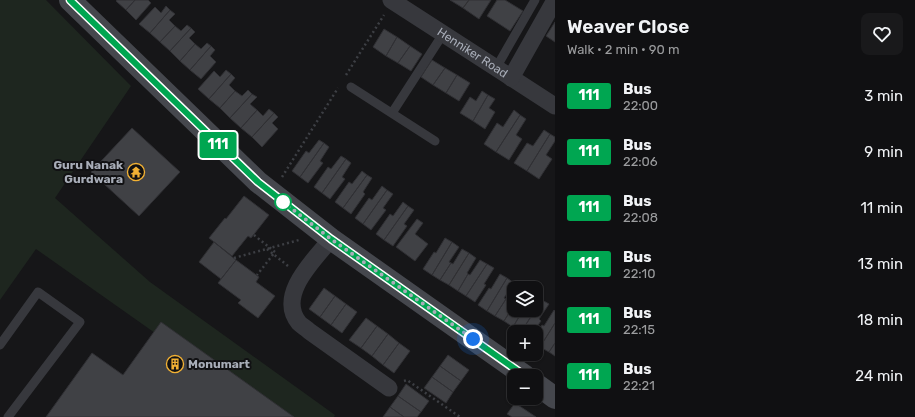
<!DOCTYPE html>
<meta charset="utf-8">
<style>
body{margin:0;font-family:Rubik,sans-serif;background:#19191b;color:#f1f3f6;height:100vh;display:flex;flex-direction:column;font-size:15px;white-space:nowrap}
*{box-sizing:border-box;margin:0}
p{font-size:13px;color:#9c9d9f}
.icon{flex:none;width:22px;height:22px;fill:none;stroke:currentColor;stroke-width:2;stroke-linecap:round;stroke-linejoin:round}
.map{position:relative;flex:1;overflow:hidden}
.drawer{display:flex;flex-direction:column;background:#101012;width:360px}
.drawer>*{flex:none}
.badge{padding:0 8px;border-radius:3px;font-size:14px;line-height:26px}
.fabs{position:absolute;left:507px;top:281px;display:grid;gap:8px}
.fabs a{display:grid;place-items:center;width:36px;height:36px;border-radius:8px;background:#101012;box-shadow:0 1px 3px #0004,0 0 0 1px #303032;font-size:20px}
.you{position:absolute;width:20px;height:20px;margin:-10px;border:3px solid #fff;border-radius:50%;background:#1a73e8;box-shadow:0 0 0 6px #1a73e833}
.map>.badge{position:absolute;translate:-50% -50%;box-shadow:0 0 0 2px #fff}
.round{display:grid;place-items:center;flex:none;width:42px;height:42px;border-radius:8px;background:#19191b}
.summary{display:flex;align-items:center;justify-content:space-between;height:68px;padding:0 12px}
h1{font-size:19px;font-weight:600;line-height:30px}
ul{padding:0;list-style:none}
li{display:flex;align-items:center;gap:12px;height:56px;padding:0 12px}
li div{flex:1}
li b{display:block;font-size:15px}
li em{font-style:normal}
li .badge{min-width:44px;font-weight:700;text-align:center}
main{display:flex;flex:1;min-height:0}
.map>svg:first-child{display:block}
.green{fill:#1e261f}
.building{fill:#404145;stroke:#303034}
.lines{fill:none;stroke-linecap:round;stroke-linejoin:round}
.path{stroke:#3d3f44;stroke-width:2.5;stroke-dasharray:2 3;stroke-linecap:butt}
.service{stroke:#37383d;stroke-width:9}
.minor{stroke:#37383d;stroke-width:17}
.secondary{stroke:#45474d;stroke-width:22}
.line-casing{stroke:#fff;stroke-width:9}
.line{stroke:#00a651;stroke-width:6}
.walk{stroke:#a8adb8;stroke-width:4;stroke-dasharray:0 7.2}
.stop-dot{fill:#fff;stroke:#00a651;stroke-width:2}
.labels{text-anchor:middle;dominant-baseline:central;stroke-width:4;stroke-linejoin:round;paint-order:stroke}
.street-label{font-size:12px;fill:#a8adb8;stroke:#111113}
.poi-label{font-size:12px;font-weight:bold;fill:#a8adb8;stroke:#111113;text-anchor:end}
</style>
<main>
<div class="map">
<svg width="555" height="417" viewBox="0 0 555 417">
<rect width="100%" height="100%" fill="#161618"/>
<path class="green" d="M 0,0 L 46,0 L 131,86 L 55,198 L 150,282 L 335,415 L 334,417 L 274,417 L 36,249 L 0,300 Z"/>
<path class="building" d="M 117,0 L 135,0 L 126,10 L 116,1 Z
M 135,0 L 148,0 L 151,3 L 136,20 L 126,10 Z
M 450,0 L 469,0 L 463,8 Z
M 469,0 L 491,0 L 479,19 L 463,8 Z
M 497,0 L 505,0 L 523,11 L 510,31 L 487,16 Z
M 166,6 L 170,10 L 150,33 L 139,24 L 155,7 L 161,13 Z
M 170,10 L 175,14 L 169,20 L 175,26 L 160,42 L 150,33 Z
M 555,22 L 555,42 L 546,36 Z
M 187,25 L 191,28 L 170,51 L 160,42 L 175,26 L 181,31 Z
M 191,28 L 195,32 L 189,38 L 195,44 L 180,61 L 170,51 Z
M 384,29 L 397,37 L 386,56 L 373,47 Z
M 397,37 L 410,46 L 398,63 L 386,56 Z
M 207,43 L 211,46 L 190,70 L 180,61 L 195,44 L 201,49 Z
M 211,46 L 215,50 L 210,56 L 216,62 L 201,79 L 190,70 Z
M 410,46 L 422,54 L 411,71 L 398,63 Z
M 432,60 L 445,68 L 433,85 L 421,77 Z
M 445,68 L 457,75 L 446,93 L 433,85 Z
M 226,70 L 231,74 L 209,99 L 198,89 L 214,71 L 220,77 Z
M 231,74 L 235,78 L 229,85 L 235,91 L 220,108 L 209,99 Z
M 457,75 L 470,83 L 459,101 L 446,93 Z
M 248,90 L 252,94 L 230,118 L 220,108 L 235,91 L 242,96 Z
M 482,91 L 488,95 L 473,121 L 460,113 L 470,97 L 476,101 Z
M 252,94 L 257,97 L 250,104 L 257,110 L 241,128 L 230,118 Z
M 488,95 L 495,99 L 489,108 L 495,112 L 485,129 L 473,121 Z
M 269,109 L 274,113 L 252,137 L 241,128 L 257,110 L 263,116 Z
M 514,110 L 520,115 L 496,152 L 484,144 L 497,123 L 503,127 Z
M 274,113 L 278,117 L 272,123 L 278,129 L 262,147 L 252,137 Z
M 520,115 L 526,119 L 516,135 L 522,139 L 509,160 L 496,152 Z
M 132,128 L 180,172 L 139,216 L 91,172 Z
M 544,130 L 550,134 L 527,171 L 514,163 L 527,143 L 533,146 Z
M 550,134 L 555,137 L 555,141 L 546,155 L 552,159 L 539,179 L 527,171 Z
M 319,140 L 324,143 L 300,177 L 292,171 L 306,151 L 309,153 Z
M 324,143 L 329,147 L 320,161 L 323,163 L 308,183 L 300,177 Z
M 341,156 L 346,159 L 322,193 L 314,187 L 328,167 L 331,169 Z
M 346,159 L 351,163 L 342,177 L 345,179 L 330,199 L 322,193 Z
M 362,171 L 367,175 L 343,208 L 335,202 L 349,182 L 352,184 Z
M 367,175 L 372,178 L 363,192 L 365,194 L 351,214 L 343,208 Z
M 382,186 L 387,190 L 363,224 L 355,218 L 369,198 L 372,200 Z
M 387,190 L 393,194 L 383,208 L 386,210 L 371,230 L 363,224 Z
M 244,196 L 269,215 L 251,238 L 248,236 L 232,256 L 209,238 L 225,218 L 226,219 Z
M 403,202 L 408,206 L 384,240 L 376,234 L 390,214 L 393,216 Z
M 408,206 L 414,210 L 404,224 L 407,226 L 393,246 L 384,240 Z
M 417,219 L 423,223 L 415,234 L 428,244 L 415,261 L 396,247 Z
M 445,238 L 452,242 L 432,275 L 423,269 L 434,252 L 436,253 Z
M 214,242 L 236,260 L 221,279 L 199,262 Z
M 452,242 L 459,247 L 449,262 L 451,263 L 440,280 L 432,275 Z
M 462,249 L 469,253 L 449,285 L 440,280 L 451,263 L 453,264 Z
M 469,253 L 476,258 L 467,273 L 468,274 L 458,291 L 449,285 Z
M 236,260 L 259,277 L 256,282 L 275,296 L 258,318 L 238,303 L 241,300 L 218,283 Z
M 480,260 L 487,264 L 466,296 L 458,291 L 468,274 L 470,275 Z
M 487,264 L 494,268 L 484,284 L 486,285 L 475,302 L 466,296 Z
M 500,274 L 507,278 L 487,311 L 478,305 L 489,288 L 491,289 Z
M 507,278 L 514,283 L 504,298 L 506,299 L 495,316 L 487,311 Z
M 324,288 L 335,296 L 320,317 L 309,309 Z
M 514,290 L 514,305 L 504,321 L 495,316 L 506,299 L 508,300 Z
M 335,296 L 346,304 L 331,325 L 320,317 Z
M 536,296 L 542,300 L 536,309 Z
M 542,300 L 549,304 L 539,319 L 541,321 L 533,332 L 521,332 Z
M 346,304 L 357,312 L 342,333 L 331,325 Z
M 514,305 L 514,310 L 523,310 L 513,327 L 504,321 Z
M 523,310 L 535,310 L 521,332 L 513,327 Z
M 554,310 L 555,311 L 555,323 L 540,347 L 536,344 L 536,335 L 542,325 L 544,326 Z
M 366,318 L 377,326 L 361,348 L 349,340 Z
M 161,322 L 294,417 L 46,417 L 92,353 L 123,375 Z
M 555,323 L 555,343 L 549,352 L 540,347 Z
M 377,326 L 388,334 L 372,356 L 361,348 Z
M 388,334 L 399,343 L 383,365 L 372,356 Z
M 399,343 L 410,351 L 394,373 L 383,365 Z
M 555,343 L 555,356 L 549,352 Z
M 448,355 L 469,370 L 461,381 L 440,366 Z
M 440,366 L 461,381 L 453,392 L 432,377 Z
M 432,377 L 453,392 L 446,403 L 424,388 Z
M 406,384 L 429,401 L 421,412 L 398,396 Z
M 398,396 L 421,412 L 417,417 L 404,417 L 390,407 Z
M 515,403 L 536,417 L 512,417 L 507,414 Z
M 390,407 L 404,417 L 383,417 Z"/>
<g class="lines">
<path class="path" d="M 346,75 L 384,15
M 282,177 L 338,88
M 254,235 L 275,252 L 257,275
M 267,249 L 288,266
M 234,258 L 299,240
M 404,381 L 407,380 L 460,417"/>
<path class="service" d="M 496,68 L 535,0
M 351,87 L 435,141
M 392,113 L 443,34
M 0,345 L 38,292 L 80,322 L 8,417"/>
<g class="minor">
<path id="s1" d="M 391,0 L 555,106"/>
<path d="M 511,78 L 555,0"/>
<path d="M 331,239 C 315,259 276,295 299,323 C 302,326 306,328 309,331 L 389,388"/>
</g>
<path class="secondary" d="M 70,0 L 258,182 L 331,239 L 525,376
M 536,384 L 555,398"/>
</g>
<g class="lines">
<g class="line-casing">
<path id="line" d="M 70,0 L 258,182 L 331,239 L 525,376"/>
</g>
<use href="#line" class="line"/>
<path class="walk" d="M 283,202 L 331,239 L 473,339"/>
</g>
<defs>
<g id="temple-ring" transform="scale(0.9)"><circle r="9.5" fill="#111113" stroke="#f2b134" stroke-width="1.5"/><path d="M0-6L5-2H3V0L6.5 2.5H4V6H1.5V3h-3V6H-4V2.5H-6.5L-3 0V-2H-5Z" fill="#f2b134"/></g>
<g id="building-ring" transform="scale(0.9)"><circle r="9.5" fill="#111113" stroke="#f2b134" stroke-width="1.5"/><path d="M-4-6H4V6H1V3H-1V6H-4ZM-2.5-4.3h1.7v1.8h-1.7ZM.8-4.3h1.7v1.8H.8ZM-2.5-1h1.7V.8h-1.7ZM.8-1h1.7V.8H.8Z" fill="#f2b134"/></g>
</defs>
<g fill-rule="evenodd">
<use href="#temple-ring" x="136" y="172"/>
<use href="#building-ring" x="175" y="364"/>
</g>
<circle class="stop-dot" cx="283" cy="202" r="8"/>
<g class="labels">
<g class="street-label">
<text stroke="none"><textPath href="#s1" startOffset="97">Henniker Road</textPath></text>
</g>
<g class="poi-label">
<text x="123" y="165">Guru Nanak<tspan x="123" dy="14">Gurdwara</tspan></text>
<text x="188" y="364" text-anchor="start">Monumart</text>
</g>
</g>
</svg>
<div class="fabs">
<a><svg class="icon" aria-label="layers" viewBox="0 0 24 24"><path d="M12 4l9 5-9 5-9-5zM3 14l9 5 9-5"/></svg></a>
<a>+</a>
<a>−</a>
</div>
<div class="you" style="left:473px;top:339px"></div>
<b class="badge" style="left:218px;top:145px;background:#00a651;color:#fff">111</b>
</div>
<section class="drawer">
<div class="summary"><div><h1>Weaver Close</h1><p>Walk · 2 min · 90 m</p></div><a class="round"><svg class="icon" aria-label="heart" viewBox="0 0 24 24"><path d="M12 20l-8-8c-3-5 5-10 8-4 3-6 11-1 8 4z"/></svg></a></div>
<ul>
<li><span class="badge" style="background:#00a651;color:#fff">111</span><div><b>Bus</b><p>22:00</p></div><em>3 min</em></li>
<li><span class="badge" style="background:#00a651;color:#fff">111</span><div><b>Bus</b><p>22:06</p></div><em>9 min</em></li>
<li><span class="badge" style="background:#00a651;color:#fff">111</span><div><b>Bus</b><p>22:08</p></div><em>11 min</em></li>
<li><span class="badge" style="background:#00a651;color:#fff">111</span><div><b>Bus</b><p>22:10</p></div><em>13 min</em></li>
<li><span class="badge" style="background:#00a651;color:#fff">111</span><div><b>Bus</b><p>22:15</p></div><em>18 min</em></li>
<li><span class="badge" style="background:#00a651;color:#fff">111</span><div><b>Bus</b><p>22:21</p></div><em>24 min</em></li>
</ul>
</section>
</main>
